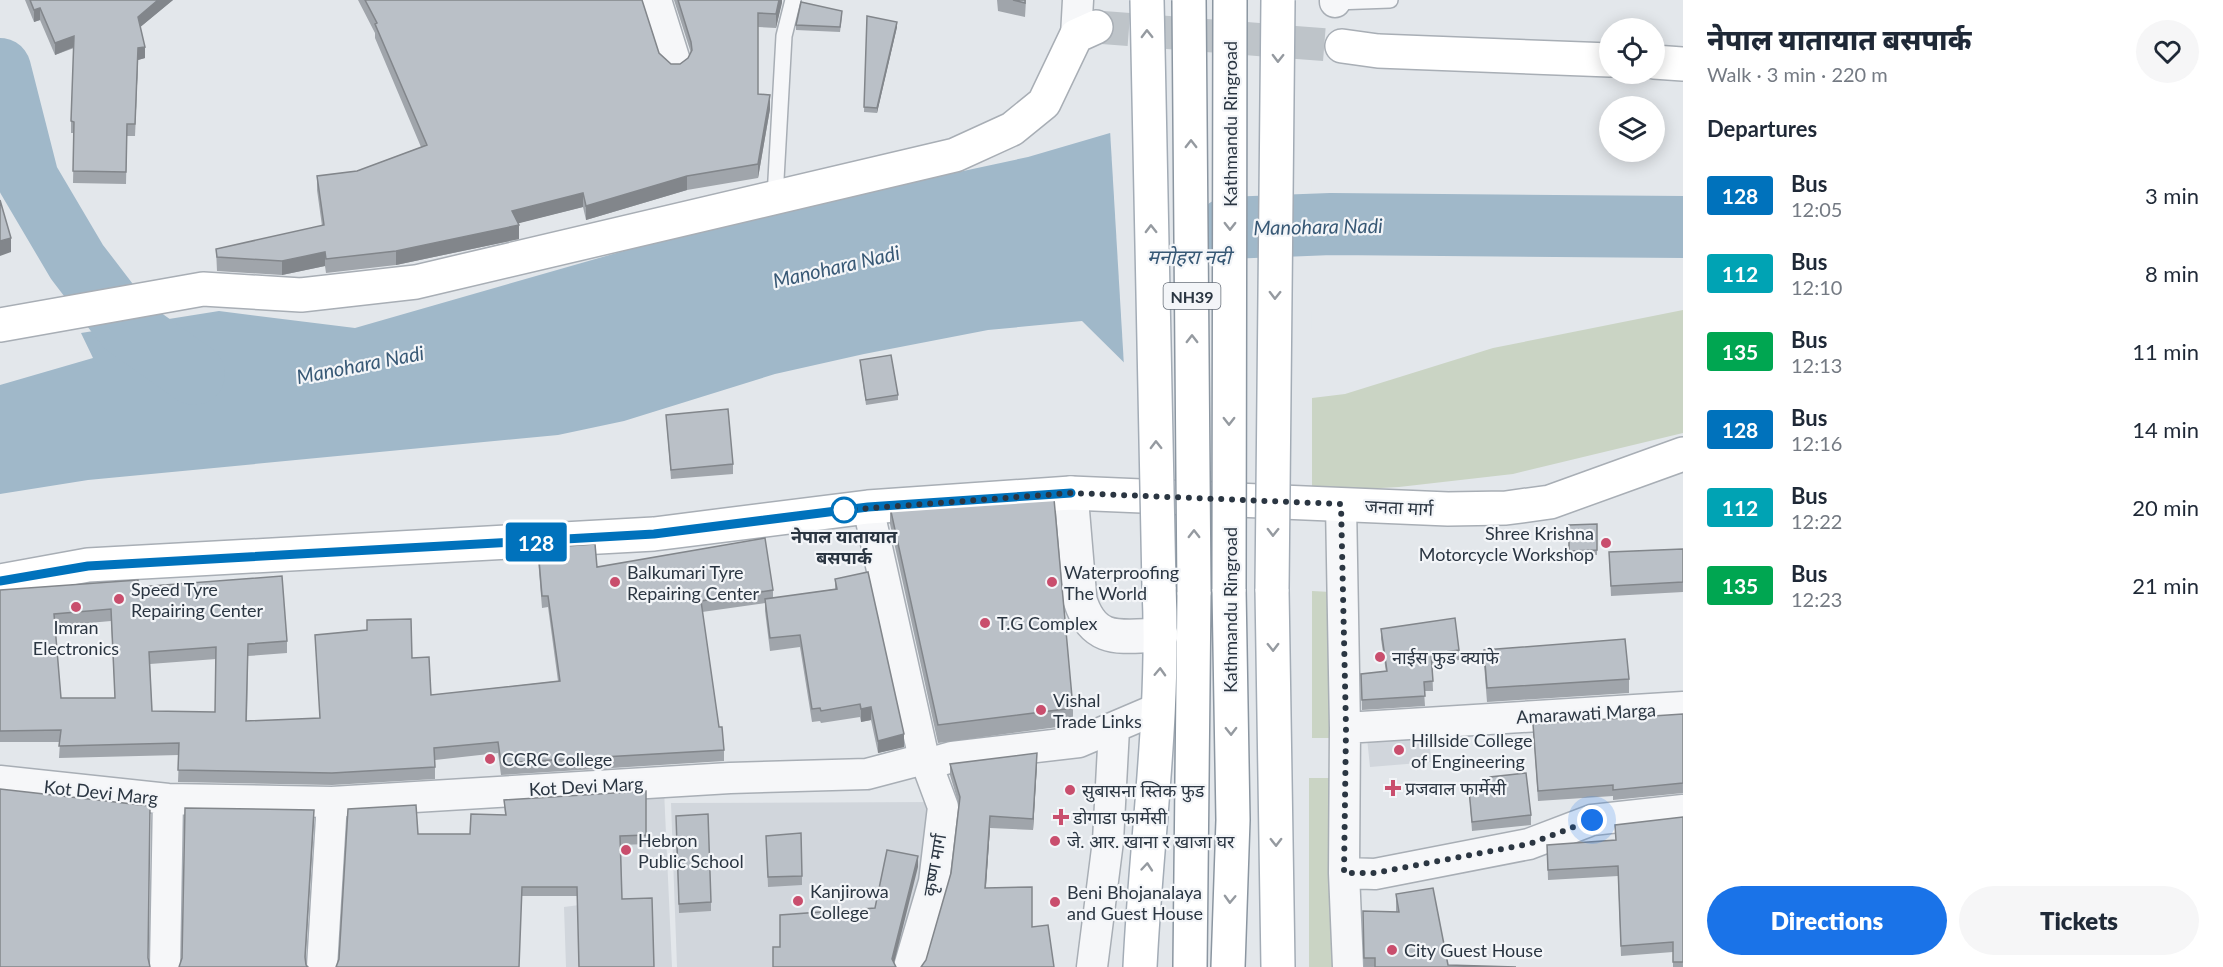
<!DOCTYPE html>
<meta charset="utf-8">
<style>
body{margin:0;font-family:Lato,"Noto Sans Devanagari",sans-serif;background:#f6f6f7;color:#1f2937;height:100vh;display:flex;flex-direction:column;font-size:22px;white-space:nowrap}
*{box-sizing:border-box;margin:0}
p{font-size:20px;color:#747a83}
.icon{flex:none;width:33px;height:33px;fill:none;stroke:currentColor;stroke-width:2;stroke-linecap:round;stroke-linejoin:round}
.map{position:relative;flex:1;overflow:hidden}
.drawer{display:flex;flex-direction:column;background:#fff;width:540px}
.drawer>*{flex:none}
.badge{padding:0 12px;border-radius:4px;font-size:21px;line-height:39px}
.tools{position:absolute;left:1599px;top:18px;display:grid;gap:12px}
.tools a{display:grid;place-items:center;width:66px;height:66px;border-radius:50%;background:#fff;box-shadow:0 3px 15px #0003;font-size:30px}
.you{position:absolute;width:30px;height:30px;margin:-15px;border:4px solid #fff;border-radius:50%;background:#1a73e8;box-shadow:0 0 0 9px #1a73e833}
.map>.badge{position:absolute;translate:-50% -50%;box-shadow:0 0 0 3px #fff}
h2{padding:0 24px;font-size:22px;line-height:54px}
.round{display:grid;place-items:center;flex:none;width:63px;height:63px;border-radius:32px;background:#f6f6f7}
.head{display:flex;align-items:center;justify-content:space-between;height:102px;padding:0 24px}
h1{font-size:28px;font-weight:800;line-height:45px}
.cta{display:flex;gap:12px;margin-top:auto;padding:12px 24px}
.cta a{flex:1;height:69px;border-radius:36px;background:#1a73e8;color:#fff;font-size:24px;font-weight:800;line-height:69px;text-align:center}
.cta a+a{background:#f6f6f7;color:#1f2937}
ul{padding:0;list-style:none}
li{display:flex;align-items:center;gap:18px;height:78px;padding:0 24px}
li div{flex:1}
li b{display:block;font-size:22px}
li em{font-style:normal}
li .badge{min-width:66px;font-weight:700;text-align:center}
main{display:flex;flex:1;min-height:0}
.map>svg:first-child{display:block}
.built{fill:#d1d6dc}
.grass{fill:#cad4c4}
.water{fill:#a0b8c9}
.pier{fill:#e3e7eb}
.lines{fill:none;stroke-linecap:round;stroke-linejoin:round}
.river{stroke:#a0b8c9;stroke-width:62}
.secondary-tunnel{stroke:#bec4c9;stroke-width:33;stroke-dasharray:33 16;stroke-linecap:butt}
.service-casing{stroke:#a8aeb5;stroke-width:18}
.minor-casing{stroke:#a8aeb5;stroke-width:33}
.tertiary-casing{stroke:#a8aeb5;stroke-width:36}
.secondary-casing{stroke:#a8aeb5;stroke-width:36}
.primary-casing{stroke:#a3acb6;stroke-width:36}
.trunk-casing{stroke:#8b96a1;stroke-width:36}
.service{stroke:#f6f7f9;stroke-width:15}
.minor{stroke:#f6f7f9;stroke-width:30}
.tertiary{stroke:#f6f7f9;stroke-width:33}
.secondary{stroke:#fff;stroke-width:33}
.primary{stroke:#fff;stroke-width:33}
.trunk{stroke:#fff;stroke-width:33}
.primary-bridge-casing{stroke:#a3acb6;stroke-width:36;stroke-linecap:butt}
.trunk-bridge-casing{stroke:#8b96a1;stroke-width:36;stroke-linecap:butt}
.primary-bridge{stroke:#fff;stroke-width:33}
.trunk-bridge{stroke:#fff;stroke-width:33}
.wall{fill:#a0a5ab;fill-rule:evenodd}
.shaded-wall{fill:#82868b}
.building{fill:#bac0c7;stroke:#82868b;stroke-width:1.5;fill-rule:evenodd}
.oneway{stroke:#959aa0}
.line-casing{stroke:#fff;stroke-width:14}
.line{stroke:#0072bc;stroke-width:9}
.walk{stroke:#2b3642;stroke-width:6;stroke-dasharray:0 10.8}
.stop-dot{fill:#fff;stroke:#0072bc;stroke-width:3}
.poi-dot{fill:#c94e6d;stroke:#f3f5f8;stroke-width:2}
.labels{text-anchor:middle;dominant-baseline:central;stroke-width:4.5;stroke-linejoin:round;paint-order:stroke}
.shield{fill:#f3f5f8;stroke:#676f79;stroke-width:1.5}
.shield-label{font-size:16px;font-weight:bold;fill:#2b3642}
.street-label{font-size:18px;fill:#2b3642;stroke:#f3f5f8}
.poi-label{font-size:18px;fill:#2b3642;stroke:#f3f5f8;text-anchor:start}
.stop-label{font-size:18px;font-weight:bold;fill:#2b3642;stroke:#f3f5f8}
.water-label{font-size:20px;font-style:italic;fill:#375875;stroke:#f3f5f8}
</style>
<main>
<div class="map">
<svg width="1683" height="967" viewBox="0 0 1683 967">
<rect width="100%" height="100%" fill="#e3e7eb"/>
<path class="built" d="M 1429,732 L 1431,762 L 1370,767 L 1367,738 Z
M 664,790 L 672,967 L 566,967 L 564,907 L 587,904 L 582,796 Z
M 937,802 L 906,967 L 677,967 L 671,803 Z"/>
<path class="grass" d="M 1683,310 L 1683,433 L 1513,474 L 1399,487 L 1312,492 L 1312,398 L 1345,394 L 1493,348 Z
M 1312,591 L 1331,592 L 1330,738 L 1312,738 Z
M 1309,778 L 1330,778 L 1332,967 L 1309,967 Z"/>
<path class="water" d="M 1110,133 L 1311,139 L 1163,401 L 1082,321 L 988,330 L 864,354 L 775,374 L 624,421 L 558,435 L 88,480 L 0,494 L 0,385 L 93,358 L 81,333 L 219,311 L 355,328 L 721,223 L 1028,157 Z"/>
<path class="pier" d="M 1110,130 L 1311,136 L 1312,401 L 1162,404 L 1124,366 Z"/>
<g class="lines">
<path class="river" d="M 0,69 L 28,179 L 77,262 L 126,326 L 194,374
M 1228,228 L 1331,224 L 1683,227"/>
<path class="secondary-tunnel" d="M 1096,27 L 1342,46"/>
<g class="service-casing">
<path id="service" d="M 1335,2 L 1390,0
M 775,197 L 784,36 L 793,0"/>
</g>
<g class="minor-casing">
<path id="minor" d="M 656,0 L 675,61
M 1335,2 L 1335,0
M 1076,36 L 1078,0
M 1341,504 L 1345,728 L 1344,873 L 1348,967
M 868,507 L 924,759
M 1345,728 L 1683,707
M 0,781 L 168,799 L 332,802 L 730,778 L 867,774 L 924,759 L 927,764 L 952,757 L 1079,742 L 1159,708
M 1344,873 L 1375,874 L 1529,844 L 1592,820 L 1683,810
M 165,967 L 168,799
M 322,967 L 332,802
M 909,967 L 934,882 L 943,807 L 927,764
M 1092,967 L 1108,841 L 1114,729"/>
</g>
<g class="tertiary-casing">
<path id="tertiary" d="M 1071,493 L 1080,600 C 1094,645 1122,636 1161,635"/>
</g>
<g class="secondary-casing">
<path id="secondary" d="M 1342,46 L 1378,51 L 1610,60
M 1654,62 L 1683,64
M 0,325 L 203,289 L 301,295 L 416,282 L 955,155 L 1012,129 L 1044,103 L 1076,36 L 1096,27
M 0,581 L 88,565 L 654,534 L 868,507 L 1071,493 L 1448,509 L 1506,508 L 1550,502 L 1683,454"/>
</g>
<g class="primary-casing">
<path id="primary" d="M 1272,589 L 1278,967
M 1140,967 C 1146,840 1165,714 1159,587"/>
</g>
<g class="trunk-casing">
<path id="trunk" d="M 1190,967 L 1194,592
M 1228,967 L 1233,820 L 1229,589"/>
</g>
<use href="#service" class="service"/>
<use href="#minor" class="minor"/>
<use href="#tertiary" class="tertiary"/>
<use href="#secondary" class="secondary"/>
<use href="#primary" class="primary"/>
<use href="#trunk" class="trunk"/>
<g class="primary-bridge-casing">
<path id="primary-bridge" d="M 1147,0 L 1159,587
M 1272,589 L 1278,0"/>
</g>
<g class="trunk-bridge-casing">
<path id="trunk-bridge" d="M 1189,0 L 1194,592
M 1229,589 L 1230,0"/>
</g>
<use href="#primary-bridge" class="primary-bridge"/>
<use href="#trunk-bridge" class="trunk-bridge"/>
</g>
<path class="wall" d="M 25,0 L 173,0 L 140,27 L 145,58 L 138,60 L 135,136 L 127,136 L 126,184 L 73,183 L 74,133 L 71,133 L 71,121 L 74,48 L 55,55 L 40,20 L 34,22 Z
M 358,0 L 642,0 L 659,53 L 671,64 L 680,64 L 688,58 L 691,53 L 674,0 L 782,0 L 776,28 L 758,27 L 758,94 L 770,109 L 758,178 L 687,190 L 586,220 L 583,207 L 518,223 L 519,239 L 396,265 L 326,273 L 325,266 L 282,275 L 217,271 L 216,249 L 322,226 L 317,190 L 317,176 L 357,171 L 421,147 L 375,38 L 375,33 Z
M 997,0 L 1026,0 L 1025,17 L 998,11 Z
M 842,16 L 840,32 L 796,30 L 796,25 Z
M 867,16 L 897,27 L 877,113 L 864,112 Z
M 860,360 L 898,395 L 898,400 L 866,405 Z
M 666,415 L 733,464 L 733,474 L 671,479 Z
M 890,507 L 1073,708 L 1073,725 L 938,743 L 890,524 Z
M 1597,524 L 1597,555 L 1569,556 L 1569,525 Z
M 538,548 L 597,567 L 773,590 L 773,598 L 835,589 L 835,579 L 904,747 L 878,753 L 871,720 L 861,722 L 860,717 L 821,723 L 820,721 L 812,722 L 800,647 L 770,651 L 765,611 L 765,603 L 702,612 L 719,727 L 724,750 L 724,761 L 501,775 L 498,753 L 435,760 L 435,779 L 332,785 L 178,782 L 179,755 L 59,758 L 60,742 L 0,742 L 0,590 L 138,587 L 287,641 L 287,653 L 248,656 L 247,721 L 320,718 L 315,635 L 412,658 L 431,695 L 558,681 L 548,607 L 542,608 L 538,559 ZM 111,621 L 115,698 L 61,698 L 55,626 ZM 216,659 L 215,712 L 152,711 L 150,664 Z
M 1683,549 L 1683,592 L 1611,596 L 1609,552 Z
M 1381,629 L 1459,650 L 1459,660 L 1432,663 L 1433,691 L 1424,691 L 1425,706 L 1362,710 L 1361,674 L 1386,672 L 1381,639 Z
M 1484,650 L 1629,679 L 1629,693 L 1487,702 L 1484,664 Z
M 1683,714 L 1683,793 L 1613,800 L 1613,796 L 1538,801 L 1533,724 Z
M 950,764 L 1037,764 L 1033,830 L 990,828 L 986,888 L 1032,927 L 926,960 L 951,873 L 959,805 L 950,775 Z
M 1490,777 L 1531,815 L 1531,825 L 1472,831 L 1469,790 L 1490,788 Z
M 646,791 L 646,844 L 621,845 L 622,899 L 654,967 L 577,896 L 522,896 L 418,834 L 470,834 L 505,815 L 504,800 Z
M 1683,817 L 1683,967 L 1673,967 L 1673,952 L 1621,956 L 1618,876 L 1548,880 L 1547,845 L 1616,840 L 1615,825 Z
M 676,826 L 711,902 L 711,911 L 679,913 Z
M 766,836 L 802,876 L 802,885 L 768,887 Z
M 1396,894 L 1448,965 L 1516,967 L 1364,967 L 1363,911 L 1396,912 Z"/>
<path class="shaded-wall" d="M 158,0 L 173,0 L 138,29 L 138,17 Z
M 779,0 L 782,0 L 782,3 L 776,28 L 776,14 Z
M 40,8 L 40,20 L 34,22 L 34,10 Z
M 897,22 L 897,27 L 877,113 L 877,108 Z
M 74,36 L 74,47 L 55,55 L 55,43 Z
M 145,47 L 145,58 L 138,60 L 135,136 L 138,48 Z
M 770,95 L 770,109 L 758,178 L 758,164 Z
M 687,176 L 687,190 L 586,220 L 586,206 Z
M 583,193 L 583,207 L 512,225 L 512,211 Z
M 519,225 L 519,239 L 396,265 L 396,251 Z
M 11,238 L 11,252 L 0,256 L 0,241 Z
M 325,252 L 325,266 L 282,275 L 282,261 Z
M 871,707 L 871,720 L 861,722 L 861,709 Z
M 904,734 L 904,747 L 878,753 L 878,741 Z
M 1037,753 L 1037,764 L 1033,830 L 1033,819 Z
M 314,810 L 314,819 L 305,966 L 305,957 Z
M 990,816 L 990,828 L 985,899 L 985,888 Z
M 918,856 L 918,867 L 893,967 L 892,959 Z"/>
<path class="building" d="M 30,0 L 158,0 L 138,17 L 145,47 L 138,48 L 135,124 L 127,124 L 126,172 L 73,171 L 74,122 L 71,121 L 74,36 L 55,43 L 40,8 L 34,10 Z
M 365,0 L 642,0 L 659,53 L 671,64 L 680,64 L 688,58 L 692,50 L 691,42 L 678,0 L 779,0 L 776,14 L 758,13 L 758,94 L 770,95 L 758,164 L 687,176 L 586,206 L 583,193 L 512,211 L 519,225 L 396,251 L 326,259 L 325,252 L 282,261 L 217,257 L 216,249 L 324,225 L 317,176 L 357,171 L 427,145 L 375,24 L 377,23 Z
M 1013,0 L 1025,0 L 1025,3 Z
M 801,2 L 842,11 L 840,27 L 796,25 Z
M 867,16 L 897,22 L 877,108 L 864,107 Z
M 0,200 L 11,238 L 0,241 Z
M 891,355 L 898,395 L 866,400 L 860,360 Z
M 728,409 L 733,464 L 671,470 L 666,415 Z
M 1054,499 L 1073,708 L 938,725 L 890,507 L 992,500 Z
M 1597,524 L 1597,550 L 1569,551 L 1569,525 Z
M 765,538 L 773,590 L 701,601 L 719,727 L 722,727 L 724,750 L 501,763 L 498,742 L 434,748 L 435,767 L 332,773 L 178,770 L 179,743 L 59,746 L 61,730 L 0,731 L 0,590 L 138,580 L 138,587 L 282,576 L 287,641 L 248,644 L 246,721 L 320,718 L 315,635 L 367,630 L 367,620 L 411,619 L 412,658 L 429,657 L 431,695 L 560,681 L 548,596 L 542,596 L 538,548 L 595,544 L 597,567 ZM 111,609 L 115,698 L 61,698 L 54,614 ZM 216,647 L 215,712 L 152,711 L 149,652 Z
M 1683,549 L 1683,582 L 1611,586 L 1609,552 Z
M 868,572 L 904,734 L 878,741 L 871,707 L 861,709 L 860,704 L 821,711 L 820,708 L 812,709 L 800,635 L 770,638 L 765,599 L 837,589 L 835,579 Z
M 1455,618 L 1459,650 L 1431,654 L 1433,681 L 1424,682 L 1425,696 L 1362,700 L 1361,674 L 1387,671 L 1381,629 Z
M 1625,639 L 1629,679 L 1487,688 L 1484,650 Z
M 1683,714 L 1683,783 L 1613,790 L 1613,785 L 1538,791 L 1533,724 Z
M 1037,753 L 1033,819 L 990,816 L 985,888 L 1032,887 L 1032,927 L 1048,925 L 1054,967 L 921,967 L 926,960 L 951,873 L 960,797 L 950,764 Z
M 1526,773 L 1531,815 L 1472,822 L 1469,790 L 1491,788 L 1490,777 Z
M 0,789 L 150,806 L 148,958 L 150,967 L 0,967 Z
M 646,791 L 646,835 L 620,836 L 622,899 L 652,898 L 654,967 L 579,967 L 577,887 L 522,887 L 519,967 L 336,967 L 339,959 L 348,809 L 416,805 L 418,834 L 470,834 L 471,814 L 506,815 L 504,800 Z
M 185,808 L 314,810 L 305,957 L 306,965 L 308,967 L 179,967 L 182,958 Z
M 708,814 L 711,902 L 679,904 L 676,816 Z
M 1683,817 L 1683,962 L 1673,962 L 1673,942 L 1621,946 L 1618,866 L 1548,870 L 1547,845 L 1616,840 L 1615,825 Z
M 801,833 L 802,876 L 768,877 L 766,836 Z
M 887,850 L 918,856 L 892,959 L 896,967 L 773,967 L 773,947 L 780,947 L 780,915 L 875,908 Z
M 1433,888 L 1448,965 L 1516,967 L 1375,967 L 1375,958 L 1364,958 L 1363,911 L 1399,912 L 1396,894 Z"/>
<defs><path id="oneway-chevron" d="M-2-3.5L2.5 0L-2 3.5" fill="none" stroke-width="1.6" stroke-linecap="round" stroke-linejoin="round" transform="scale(1.5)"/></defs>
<g class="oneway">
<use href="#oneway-chevron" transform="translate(1147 34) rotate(-91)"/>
<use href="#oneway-chevron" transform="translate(1278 58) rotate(91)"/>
<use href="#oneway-chevron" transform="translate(1191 144) rotate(-90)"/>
<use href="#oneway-chevron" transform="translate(1230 226) rotate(90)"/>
<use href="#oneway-chevron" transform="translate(1151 229) rotate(-91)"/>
<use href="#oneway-chevron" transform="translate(1275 295) rotate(91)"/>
<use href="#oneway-chevron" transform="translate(1192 339) rotate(-90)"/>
<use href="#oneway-chevron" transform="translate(1229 421) rotate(90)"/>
<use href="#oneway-chevron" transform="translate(1156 445) rotate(-91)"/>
<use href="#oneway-chevron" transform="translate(1273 532) rotate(91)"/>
<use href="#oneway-chevron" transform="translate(1194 534) rotate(-90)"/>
<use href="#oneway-chevron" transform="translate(1273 647) rotate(89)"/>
<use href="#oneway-chevron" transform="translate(1160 672) rotate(-88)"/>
<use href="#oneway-chevron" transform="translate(1231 731) rotate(89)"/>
<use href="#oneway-chevron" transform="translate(1276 842) rotate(89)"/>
<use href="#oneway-chevron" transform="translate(1147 867) rotate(-85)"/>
<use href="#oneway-chevron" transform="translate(1230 899) rotate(92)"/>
</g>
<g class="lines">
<g class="line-casing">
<path id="line" d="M 0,581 L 88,566 L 654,534 L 868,507 L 1071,493"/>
</g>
<use href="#line" class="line"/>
<path class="walk" d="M 844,510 L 1071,493 L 1341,504 L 1346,728 L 1344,873 L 1375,873 L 1529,844 L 1592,820"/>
</g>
<circle class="stop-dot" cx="844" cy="510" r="12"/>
<g class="poi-dot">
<circle cx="1606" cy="543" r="6"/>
<circle cx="615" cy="582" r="6"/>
<circle cx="1052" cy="582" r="6"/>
<circle cx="119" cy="599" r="6"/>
<circle cx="76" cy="607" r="6"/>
<circle cx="985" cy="623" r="6"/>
<circle cx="1380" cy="657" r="6"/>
<circle cx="1041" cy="710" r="6"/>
<circle cx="1399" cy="750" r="6"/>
<circle cx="490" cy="759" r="6"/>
<path d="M1390 779h6v6h6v6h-6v6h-6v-6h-6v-6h6z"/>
<circle cx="1070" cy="790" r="6"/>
<path d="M1058 808h6v6h6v6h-6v6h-6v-6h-6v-6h6z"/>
<circle cx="1055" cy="841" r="6"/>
<circle cx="626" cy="850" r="6"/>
<circle cx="798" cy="901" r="6"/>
<circle cx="1055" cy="902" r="6"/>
<circle cx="1392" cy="950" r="6"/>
</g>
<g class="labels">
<rect class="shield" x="1163.5" y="283" width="57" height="26" rx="4.5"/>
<g class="shield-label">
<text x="1192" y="296">NH39</text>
</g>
<g class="street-label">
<text transform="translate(1230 124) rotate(-90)">Kathmandu Ringroad</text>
<text transform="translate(1399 507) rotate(3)">जनता मार्ग</text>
<text transform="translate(1230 610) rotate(-90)">Kathmandu Ringroad</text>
<text transform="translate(1586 713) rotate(-3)">Amarawati Marga</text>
<text transform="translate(586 786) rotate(-3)">Kot Devi Marg</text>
<text transform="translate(101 792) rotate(6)">Kot Devi Marg</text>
<text transform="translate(934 865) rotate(-80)">कृष्ण मार्ग</text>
</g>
<g class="poi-label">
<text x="1594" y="533" text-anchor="end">Shree Krishna<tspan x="1594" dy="21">Motorcycle Workshop</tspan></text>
<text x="627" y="572">Balkumari Tyre<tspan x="627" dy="21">Repairing Center</tspan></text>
<text x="1064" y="572">Waterproofing<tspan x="1064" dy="21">The World</tspan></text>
<text x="131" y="589">Speed Tyre<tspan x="131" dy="21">Repairing Center</tspan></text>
<text x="997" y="623">T.G Complex</text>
<text x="76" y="627" text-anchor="middle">Imran<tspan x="76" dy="21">Electronics</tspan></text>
<text x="1392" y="657">नाईस फुड क्याफे</text>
<text x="1053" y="700">Vishal<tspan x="1053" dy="21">Trade Links</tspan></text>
<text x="1411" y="740">Hillside College<tspan x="1411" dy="21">of Engineering</tspan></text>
<text x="502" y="759">CCRC College</text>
<text x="1405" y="788">प्रजवाल फार्मेसी</text>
<text x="1082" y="790">सुबासना स्तिक फुड</text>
<text x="1073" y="817">डोगाडा फार्मेसी</text>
<text x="638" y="840">Hebron<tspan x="638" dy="21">Public School</tspan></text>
<text x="1067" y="841">जे. आर. खाना र खाजा घर</text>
<text x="810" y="891">Kanjirowa<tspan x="810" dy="21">College</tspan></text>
<text x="1067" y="892">Beni Bhojanalaya<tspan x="1067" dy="21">and Guest House</tspan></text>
<text x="1404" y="950">City Guest House</text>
</g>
<g class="stop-label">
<text x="844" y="536">नेपाल यातायात<tspan x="844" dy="21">बसपार्क</tspan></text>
</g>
<g class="water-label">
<text transform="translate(1318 226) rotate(-1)">Manohara Nadi</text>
<text x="1189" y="256">मनोहरा नदी</text>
<text transform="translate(836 266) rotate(-13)">Manohara Nadi</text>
<text transform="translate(360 364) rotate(-11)">Manohara Nadi</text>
</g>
</g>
</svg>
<div class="tools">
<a><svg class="icon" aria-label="locate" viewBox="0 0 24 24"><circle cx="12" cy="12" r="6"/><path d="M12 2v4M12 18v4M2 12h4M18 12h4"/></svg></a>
<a><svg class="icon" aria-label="layers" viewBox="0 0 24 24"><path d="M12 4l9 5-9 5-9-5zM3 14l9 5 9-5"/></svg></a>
</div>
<div class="you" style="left:1592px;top:820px"></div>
<b class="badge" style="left:536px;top:542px;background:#0072bc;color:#fff">128</b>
</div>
<section class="drawer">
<div class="head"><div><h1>नेपाल यातायात बसपार्क</h1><p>Walk · 3 min · 220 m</p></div><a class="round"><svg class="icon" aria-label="heart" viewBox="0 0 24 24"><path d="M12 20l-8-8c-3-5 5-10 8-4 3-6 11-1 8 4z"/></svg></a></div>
<h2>Departures</h2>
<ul>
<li><span class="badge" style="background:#0072bc;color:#fff">128</span><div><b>Bus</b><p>12:05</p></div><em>3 min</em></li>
<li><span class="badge" style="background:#00a3b4;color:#fff">112</span><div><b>Bus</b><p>12:10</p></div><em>8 min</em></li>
<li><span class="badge" style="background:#00a651;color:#fff">135</span><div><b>Bus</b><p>12:13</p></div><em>11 min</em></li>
<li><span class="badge" style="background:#0072bc;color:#fff">128</span><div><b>Bus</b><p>12:16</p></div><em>14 min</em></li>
<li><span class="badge" style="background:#00a3b4;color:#fff">112</span><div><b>Bus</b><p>12:22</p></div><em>20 min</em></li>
<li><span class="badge" style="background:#00a651;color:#fff">135</span><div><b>Bus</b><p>12:23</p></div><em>21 min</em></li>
</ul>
<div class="cta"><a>Directions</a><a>Tickets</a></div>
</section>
</main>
